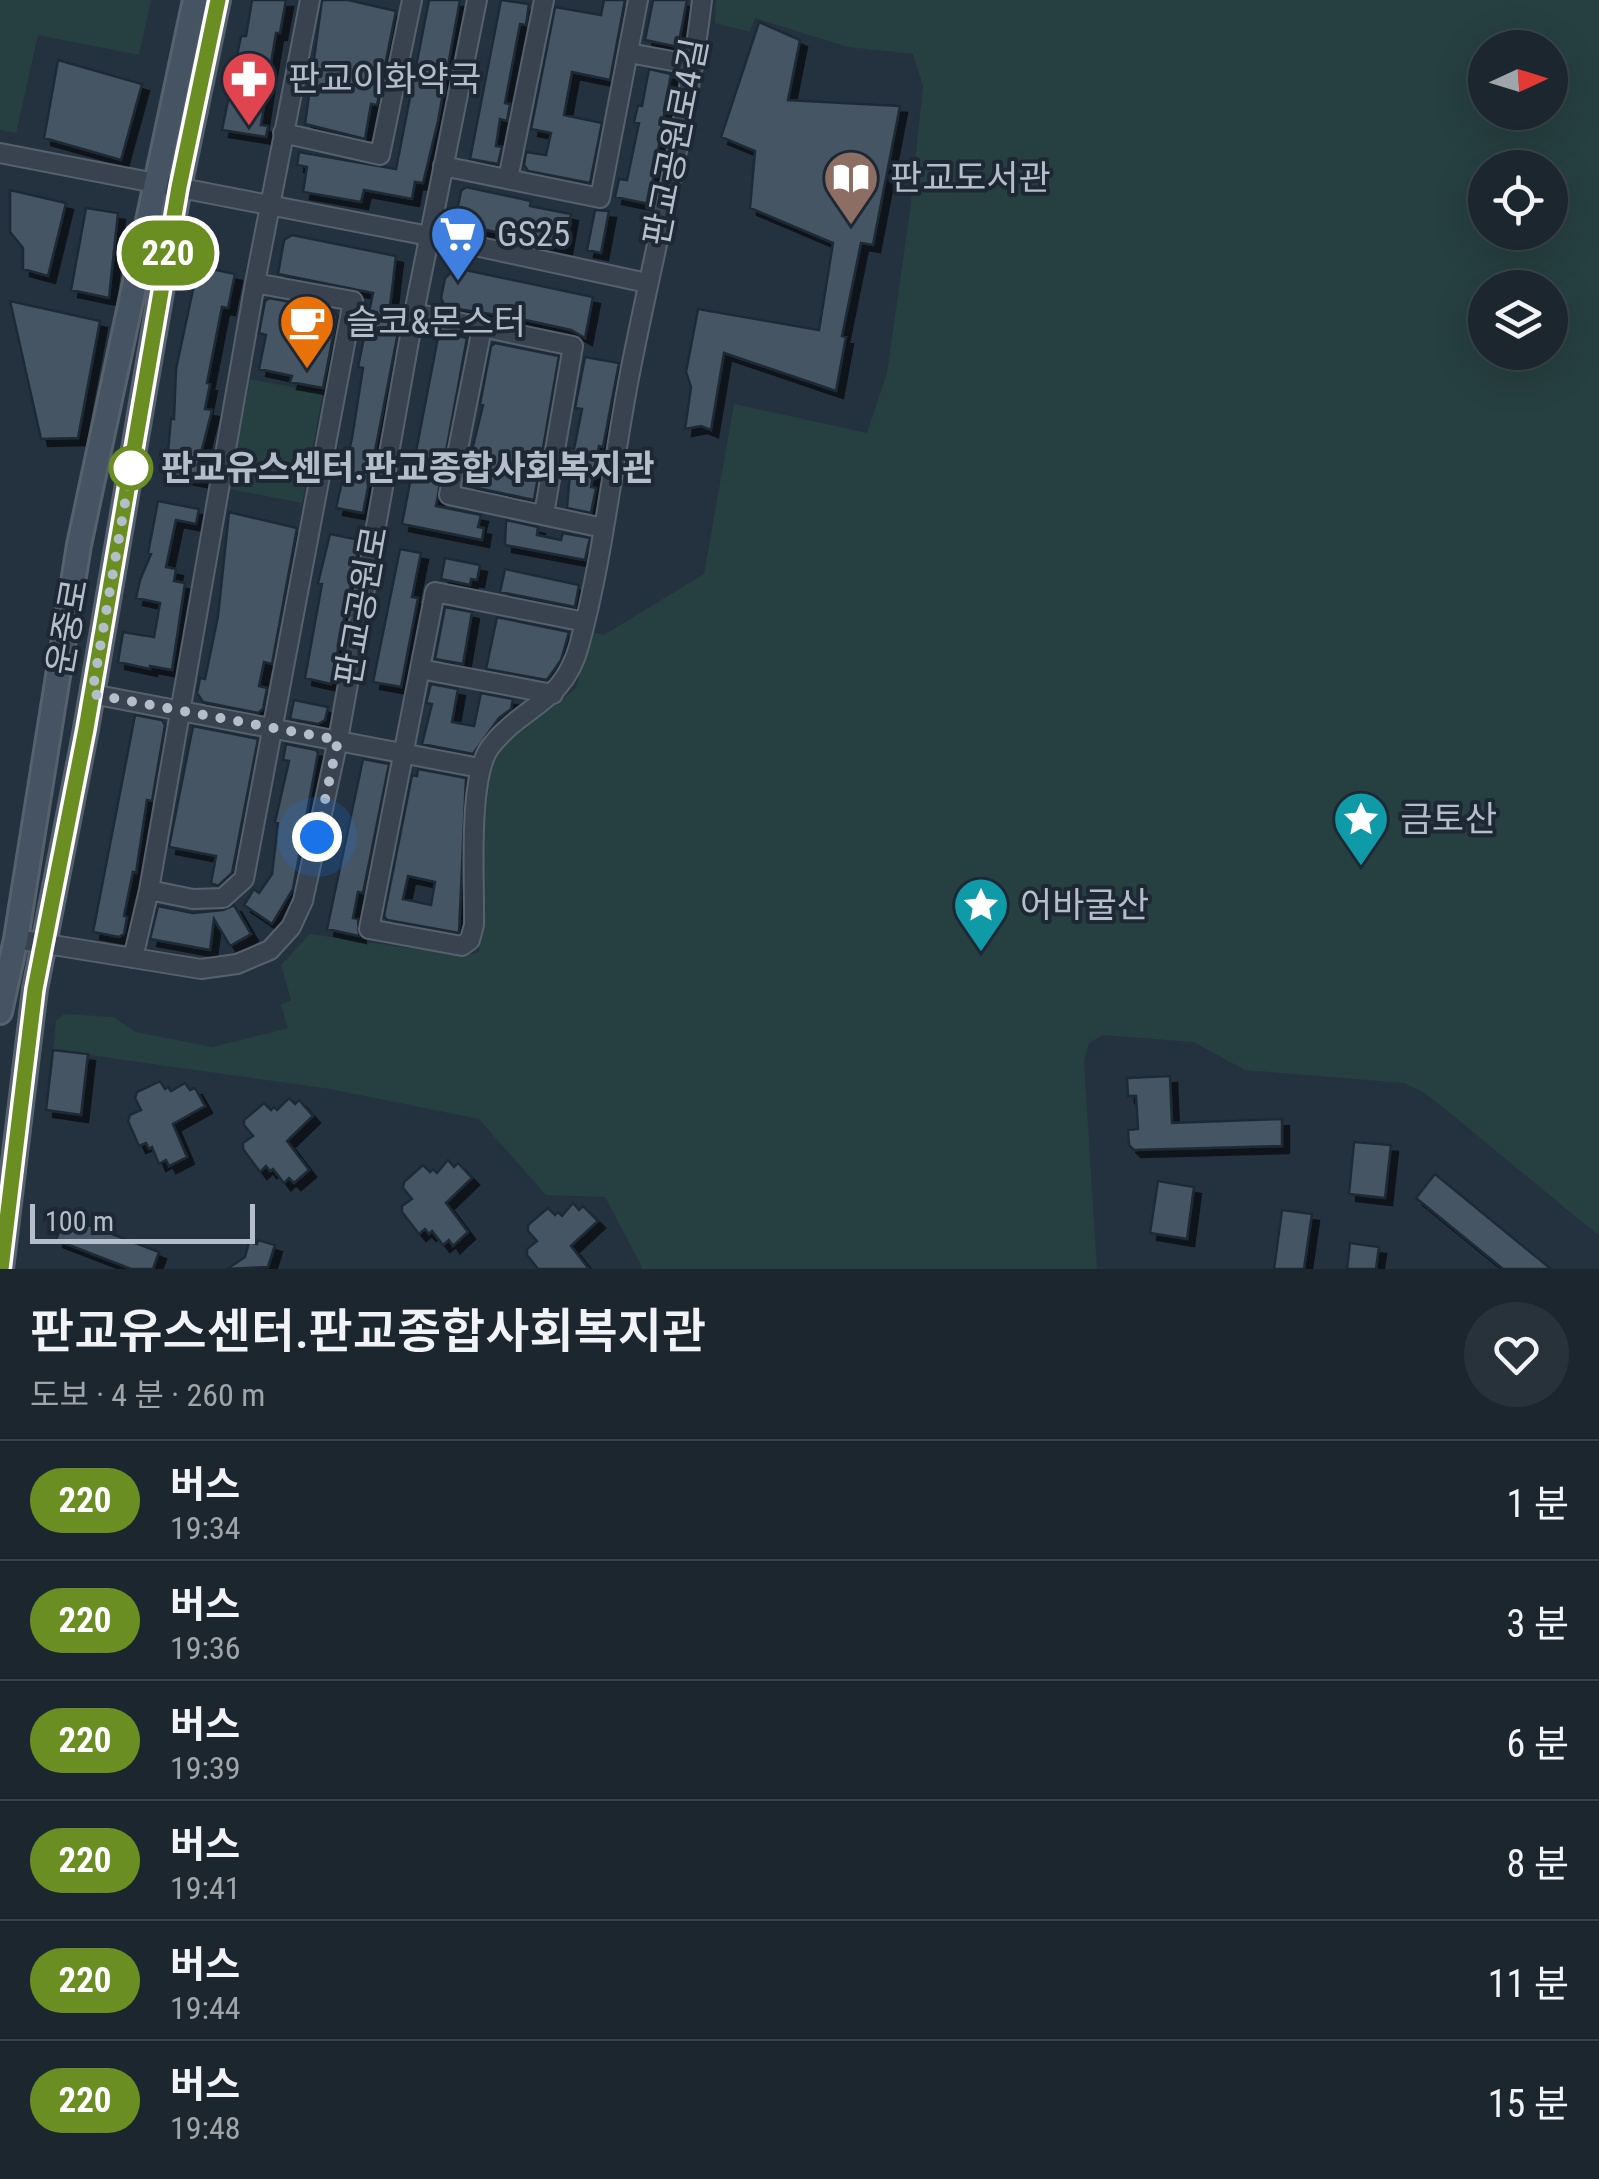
<!DOCTYPE html>
<html lang="ko">
<meta charset="utf-8">
<style>
body{margin:0;font-family:"Roboto Condensed","Noto Sans KR",sans-serif;background:#28323b;color:#f1f3f6;height:100vh;display:flex;flex-direction:column;font-size:38px;white-space:nowrap}
*{box-sizing:border-box;margin:0}
p{font-size:32px;color:#a0a5aa}
.icon{flex:none;width:55px;height:55px;fill:none;stroke:currentColor;stroke-width:2;stroke-linecap:round;stroke-linejoin:round}
.map{position:relative;height:1269px;overflow:hidden}
.side{display:flex;flex-direction:column;background:#1b262f;flex:1}
.side>*{flex:none}
.badge{padding:0 20px;border-radius:32px;font-size:35px;line-height:65px}
.needle{width:65px;rotate:86deg}
.controls{position:absolute;left:1468px;top:30px;display:grid;gap:20px}
.controls a{display:grid;place-items:center;width:100px;height:100px;border-radius:50%;background:#1b262f;box-shadow:0 10px 40px #0002,0 0 0 2px #39434b;font-size:50px}
.scale{position:absolute;left:30px;bottom:25px;width:225px;box-sizing:border-box;padding-left:10px;border:5px solid #b4beca;border-top:0;font-size:28px;line-height:35px;white-space:nowrap;color:#b4beca;-webkit-text-stroke:8px #1d2834;paint-order:stroke}
.you{position:absolute;width:50px;height:50px;margin:-25px;border:8px solid #fff;border-radius:50%;background:#1a73e8;box-shadow:0 0 0 15px #1a73e833}
.map>.badge{position:absolute;translate:-50% -50%;box-shadow:0 0 0 5px #fff}
.round{display:grid;place-items:center;flex:none;width:105px;height:105px;border-radius:52px;background:#28323b}
.overview{display:flex;align-items:center;justify-content:space-between;height:170px;padding:0 30px}
h1{font-size:48px;font-weight:600;line-height:75px}
ul{padding:0;list-style:none}
li{display:flex;align-items:center;gap:30px;height:120px;padding:0 30px;border-top:2px solid #39434b}
li div{flex:1}
li b{display:block;font-size:38px}
li em{font-style:normal}
li .badge{min-width:110px;font-weight:700;text-align:center}
.map>svg:first-child{display:block}
.green{fill:#263f40;fill-rule:evenodd}
.building{fill:#445463;stroke:#1f2a36;stroke-width:2.5;fill-rule:evenodd;filter:url(#shadow)}
.lines{fill:none;stroke-linecap:round;stroke-linejoin:round}
.minor-casing{stroke:#56616d;stroke-width:22}
.secondary-casing{stroke:#56616d;stroke-width:28}
.minor{stroke:#38434f;stroke-width:18}
.secondary{stroke:#465362;stroke-width:22}
.line-casing{stroke:#fff;stroke-width:22}
.line{stroke:#6b8e23;stroke-width:15}
.walk{stroke:#b4beca;stroke-width:10;stroke-dasharray:0 18}
.stop-dot{fill:#fff;stroke:#6b8e23;stroke-width:5}
.labels{text-anchor:middle;dominant-baseline:central;stroke-width:8;stroke-linejoin:round;paint-order:stroke}
.poi-label{font-size:35px;fill:#b4beca;stroke:#1d2834;text-anchor:start}
.street-label{font-size:35px;fill:#b4beca;stroke:#1d2834}
.stop-label{font-size:35px;font-weight:bold;fill:#b4beca;stroke:#1d2834;text-anchor:start}
</style>
<div class="map">
<svg width="1599" height="1269" viewBox="0 0 1599 1269">
<defs>
<filter id="shadow"><feDropShadow dx="7" dy="7" stdDeviation="0" flood-color="#0009"/></filter>
</defs>
<rect width="100%" height="100%" fill="#24323f"/>
<path class="green" d="M 0,0 L 151,0 L 139,55 L 38,35 L 16,133 L 0,130 Z
M 716,0 L 1599,0 L 1599,1236 L 1449,1112 L 1423,1092 L 1404,1083 L 1245,1070 L 1193,1042 L 1103,1035 L 1089,1043 L 1084,1061 L 1097,1269 L 643,1269 L 605,1197 L 546,1195 L 479,1119 L 330,1089 L 53,1050 L 56,1021 L 64,1014 L 113,1017 L 136,1032 L 212,1047 L 288,1028 L 281,1005 L 291,1000 L 281,965 L 310,934 L 466,956 L 479,952 L 485,788 L 499,748 L 576,688 L 591,632 L 604,635 L 704,574 L 734,404 L 867,433 L 887,373 L 910,210 L 923,86 L 913,54 L 848,47 L 755,18 L 750,32 L 715,23 ZM 1485,48 L 1550,48 L 1550,112 L 1485,112 ZM 1485,168 L 1550,168 L 1550,232 L 1485,232 ZM 1485,288 L 1550,288 L 1550,352 L 1485,352 Z
M 250,379 L 323,393 L 302,503 L 229,489 Z"/>
<path class="building" d="M 252,0 L 286,0 L 280,33 L 276,33 L 265,99 L 261,125 L 268,126 L 266,137 L 222,130 L 241,36 L 246,36 Z
M 322,0 L 348,0 L 396,11 L 377,105 L 371,104 L 365,139 L 305,124 Z
M 429,0 L 460,0 L 438,121 L 423,183 L 415,182 L 412,199 L 364,190 L 361,202 L 303,192 L 307,167 L 297,165 L 299,152 L 396,169 Z
M 501,0 L 529,4 L 526,25 L 520,24 L 505,103 L 510,104 L 507,121 L 500,119 L 496,146 L 502,147 L 498,164 L 470,159 Z
M 604,0 L 625,0 L 610,80 L 572,72 L 564,115 L 602,123 L 590,183 L 528,171 L 524,165 L 526,152 L 546,155 L 551,133 L 531,129 L 555,7 L 601,15 Z
M 653,0 L 687,0 L 678,47 L 645,40 Z
M 759,22 L 800,40 L 788,100 L 900,106 L 873,245 L 861,243 L 842,336 L 846,337 L 836,391 L 724,353 L 711,430 L 701,426 L 685,429 L 691,387 L 686,372 L 698,309 L 819,330 L 833,243 L 750,208 L 755,151 L 721,137 Z
M 58,60 L 142,84 L 121,160 L 44,138 Z
M 649,69 L 671,74 L 649,204 L 615,197 L 619,179 L 627,180 L 639,123 L 634,122 L 638,105 L 642,106 Z
M 466,187 L 531,201 L 530,206 L 571,214 L 565,247 L 463,225 L 456,216 L 461,191 Z
M 10,190 L 66,203 L 48,276 L 23,269 L 23,248 L 10,232 Z
M 86,208 L 118,213 L 109,298 L 71,290 Z
M 595,210 L 609,211 L 601,253 L 587,250 Z
M 292,235 L 396,256 L 389,315 L 401,317 L 363,513 L 336,508 L 352,438 L 363,368 L 358,367 L 373,293 L 278,274 L 284,240 Z
M 198,266 L 235,274 L 228,308 L 222,307 L 207,383 L 210,384 L 205,409 L 212,410 L 198,465 L 203,466 L 200,480 L 166,474 L 171,418 L 174,419 L 176,369 Z
M 456,268 L 593,297 L 585,338 L 571,330 L 516,318 L 445,307 L 441,298 L 445,278 Z
M 269,298 L 333,310 L 337,316 L 323,388 L 290,382 L 292,376 L 259,369 L 266,335 L 259,333 L 265,301 Z
M 10,301 L 100,321 L 78,438 L 41,439 Z
M 439,332 L 467,338 L 436,506 L 481,515 L 478,527 L 484,528 L 482,540 L 402,524 Z
M 495,343 L 559,356 L 534,500 L 468,486 L 470,480 L 465,479 L 483,405 L 480,404 L 491,346 Z
M 585,357 L 619,363 L 603,447 L 599,446 L 591,487 L 596,488 L 591,513 L 567,508 L 570,473 L 564,471 L 568,448 L 574,449 L 582,409 L 575,408 Z
M 158,501 L 199,509 L 196,524 L 176,520 L 166,567 L 176,569 L 174,581 L 185,583 L 172,670 L 150,666 L 150,669 L 118,662 L 123,632 L 154,637 L 160,603 L 136,598 L 140,580 L 151,554 L 148,553 Z
M 229,512 L 297,528 L 272,664 L 264,662 L 259,686 L 267,688 L 263,709 L 258,713 L 203,702 L 197,693 L 200,678 L 205,679 L 218,616 Z
M 506,520 L 538,527 L 537,535 L 561,540 L 563,533 L 590,538 L 585,560 L 505,545 Z
M 330,534 L 360,540 L 331,684 L 305,678 L 322,584 L 318,583 Z
M 400,549 L 421,553 L 412,597 L 418,598 L 401,687 L 373,682 Z
M 445,558 L 480,565 L 477,580 L 471,579 L 470,585 L 441,579 Z
M 505,569 L 579,585 L 575,607 L 500,592 Z
M 445,607 L 472,612 L 463,664 L 435,659 Z
M 497,617 L 569,632 L 561,660 L 547,680 L 486,669 Z
M 431,684 L 458,689 L 452,722 L 474,726 L 481,693 L 513,699 L 511,709 L 499,718 L 473,754 L 422,744 L 432,704 L 426,703 Z
M 294,700 L 328,707 L 325,720 L 318,724 L 290,719 Z
M 135,715 L 162,720 L 165,725 L 152,801 L 147,800 L 136,873 L 133,872 L 124,916 L 127,917 L 124,934 L 119,937 L 93,932 Z
M 193,726 L 258,739 L 232,873 L 218,886 L 211,883 L 216,856 L 169,847 Z
M 286,744 L 316,750 L 318,753 L 293,889 L 272,924 L 244,905 L 254,889 L 259,893 L 272,874 L 278,823 L 275,822 L 289,761 L 283,760 Z
M 363,759 L 389,764 L 363,893 L 358,892 L 353,918 L 358,919 L 359,936 L 327,929 Z
M 418,769 L 466,778 L 459,933 L 387,920 L 384,916 L 412,775 L 417,776 ZM 408,876 L 435,882 L 431,905 L 403,899 Z
M 234,905 L 251,934 L 230,946 L 214,919 L 210,950 L 150,939 L 158,906 L 193,913 L 223,910 Z
M 53,1050 L 88,1054 L 81,1115 L 46,1110 Z
M 1170,1076 L 1172,1123 L 1282,1119 L 1282,1146 L 1134,1150 L 1129,1145 L 1128,1130 L 1138,1129 L 1136,1096 L 1128,1096 L 1127,1078 Z
M 160,1081 L 165,1089 L 168,1087 L 171,1091 L 185,1083 L 190,1090 L 195,1088 L 205,1106 L 173,1124 L 187,1157 L 169,1166 L 166,1160 L 159,1164 L 152,1147 L 149,1149 L 146,1143 L 139,1146 L 128,1121 L 130,1115 L 141,1110 L 135,1098 L 137,1092 Z
M 289,1098 L 295,1104 L 299,1100 L 313,1116 L 287,1141 L 309,1170 L 294,1183 L 289,1178 L 284,1183 L 273,1169 L 270,1171 L 266,1166 L 260,1172 L 243,1149 L 243,1143 L 253,1136 L 244,1125 L 244,1120 L 264,1103 L 271,1110 L 274,1107 L 277,1110 Z
M 1354,1142 L 1391,1145 L 1385,1198 L 1349,1194 Z
M 448,1160 L 454,1167 L 458,1163 L 472,1178 L 446,1203 L 468,1232 L 453,1246 L 449,1240 L 443,1245 L 432,1231 L 429,1234 L 425,1229 L 419,1234 L 402,1212 L 402,1206 L 412,1199 L 403,1188 L 404,1182 L 423,1165 L 430,1172 L 433,1169 L 437,1173 Z
M 1435,1174 L 1551,1269 L 1503,1269 L 1416,1198 Z
M 1158,1181 L 1194,1187 L 1187,1239 L 1150,1233 Z
M 573,1203 L 579,1210 L 583,1206 L 598,1221 L 571,1246 L 589,1269 L 538,1269 L 527,1255 L 527,1249 L 537,1241 L 528,1231 L 528,1225 L 548,1208 L 555,1215 L 558,1212 L 562,1216 Z
M 1282,1210 L 1312,1214 L 1304,1269 L 1274,1269 Z
M 65,1216 L 159,1252 L 153,1269 L 131,1269 L 56,1240 Z
M 258,1240 L 275,1245 L 268,1267 L 227,1269 L 245,1257 L 249,1242 L 257,1244 Z
M 1350,1243 L 1379,1247 L 1376,1269 L 1347,1269 Z"/>
<g class="lines">
<g class="minor-casing">
<path id="minor" d="M 629,53 L 694,65
M 283,133 L 380,155 L 412,0
M 0,153 L 429,236 L 647,283
M 443,166 L 600,198 L 638,0
M 508,179 L 544,0
M 414,313 L 573,346 L 544,514
M 482,328 L 449,495 L 603,528
M 585,622 L 435,592 L 369,929 L 462,946 L 470,940 L 474,925 C 475,883 467,776 491,746 C 523,705 563,704 579,646 C 603,559 612,467 629,378 C 653,253 687,127 702,0
M 420,669 L 553,694
M 92,694 L 480,768
M 149,890 L 193,899 L 223,898 L 244,879 L 353,301 L 255,283
M 16,939 L 201,969 L 237,964 L 270,950 L 291,927 L 303,901 L 338,740 L 414,313 L 477,0
M 133,958 L 149,890 L 255,283 L 310,0"/>
</g>
<g class="secondary-casing">
<path id="secondary" d="M 0,1012 L 16,939 L 79,545 L 195,0
M 1,1269 L 35,989 L 86,729 L 179,187 L 218,0"/>
</g>
<use href="#minor" class="minor"/>
<use href="#secondary" class="secondary"/>
</g>
<g class="lines">
<g class="line-casing">
<path id="line" d="M 1,1269 L 35,989 L 86,729 L 179,187 L 218,0"/>
</g>
<use href="#line" class="line"/>
<path class="walk" d="M 131,468 L 92,694 L 338,740 L 317,837"/>
</g>
<defs>
<g id="pharmacy-pin" transform="scale(2.875)"><path d="M0 17L-7.5 6A9.5 9.5 0 1 1 7.5 6Z" fill="#e0444e" stroke="#1d2834"/><path d="M-2-6h4v4h4v4h-4v4h-4v-4h-4v-4h4Z" fill="#fff"/></g>
<g id="library-pin" transform="scale(2.875)"><path d="M0 17L-7.5 6A9.5 9.5 0 1 1 7.5 6Z" fill="#8d6e63" stroke="#1d2834"/><path d="M-6-4Q-3-5.5-.7-3.5V5Q-3 3-6 4ZM6-4Q3-5.5 .7-3.5V5Q3 3 6 4Z" fill="#fff"/></g>
<g id="supermarket-pin" transform="scale(2.875)"><path d="M0 17L-7.5 6A9.5 9.5 0 1 1 7.5 6Z" fill="#3f7fe0" stroke="#1d2834"/><path d="M-6-5.5h2.5l.6 2H6L4.5 2H-2.5L-4.4-4H-6ZM-1.5 3.2a1.3 1.3 0 1 0 .1 0ZM3 3.2a1.3 1.3 0 1 0 .1 0Z" fill="#fff"/></g>
<g id="cafe-pin" transform="scale(2.875)"><path d="M0 17L-7.5 6A9.5 9.5 0 1 1 7.5 6Z" fill="#e8710a" stroke="#1d2834"/><path d="M-5.5-4.5H6V0H3Q3 3.5 0 3.5H-2.5Q-5.5 3.5-5.5 0ZM3-3.2v2h1.7v-2ZM-6 4.5H4V6H-6Z" fill="#fff"/></g>
<g id="sight-pin" transform="scale(2.875)"><path d="M0 17L-7.5 6A9.5 9.5 0 1 1 7.5 6Z" fill="#0f9aa8" stroke="#1d2834"/><path d="M0-6L1.8-2.2L6-1.7L2.9 1.2L3.7 5.4L0 3.3L-3.7 5.4L-2.9 1.2L-6-1.7L-1.8-2.2Z" fill="#fff"/></g>
</defs>
<g fill-rule="evenodd">
<use href="#pharmacy-pin" x="249" y="79"/>
<use href="#library-pin" x="851" y="178"/>
<use href="#supermarket-pin" x="458" y="234"/>
<use href="#cafe-pin" x="307" y="322"/>
<use href="#sight-pin" x="1361" y="819"/>
<use href="#sight-pin" x="981" y="905"/>
</g>
<circle class="stop-dot" cx="131" cy="468" r="20"/>
<g class="labels">
<g class="poi-label">
<text x="288" y="79">판교이화약국</text>
<text x="890" y="178">판교도서관</text>
<text x="497" y="234">GS25</text>
<text x="346" y="322">슬코&amp;몬스터</text>
<text x="1400" y="819">금토산</text>
<text x="1020" y="905">어바굴산</text>
</g>
<g class="street-label">
<text transform="translate(676 142) rotate(-79)">판교공원로4길</text>
<text transform="translate(362 606) rotate(-80)">판교공원로</text>
<text transform="translate(68 627) rotate(-80)">운중로</text>
</g>
<g class="stop-label">
<text x="161" y="468">판교유스센터.판교종합사회복지관</text>
</g>
</g>
</svg>
<div class="controls">
<a><svg class="needle" viewBox="-14 -14 28 28"><path d="M0-13l5 13h-10z" fill="#e53935"/><path d="M0 13l5-13h-10z" fill="#a0a5aa"/></svg></a>
<a><svg class="icon" aria-label="locate" viewBox="0 0 24 24"><circle cx="12" cy="12" r="6"/><path d="M12 2v4M12 18v4M2 12h4M18 12h4"/></svg></a>
<a><svg class="icon" aria-label="layers" viewBox="0 0 24 24"><path d="M12 4l9 5-9 5-9-5zM3 14l9 5 9-5"/></svg></a>
</div>
<div class="scale">100 m</div>
<div class="you" style="left:317px;top:837px"></div>
<b class="badge" style="left:168px;top:253px;background:#6b8e23;color:#fff">220</b>
</div>
<section class="side">
<div class="overview"><div><h1>판교유스센터.판교종합사회복지관</h1><p>도보 · 4 분 · 260 m</p></div><a class="round"><svg class="icon" aria-label="heart" viewBox="0 0 24 24"><path d="M12 20l-8-8c-3-5 5-10 8-4 3-6 11-1 8 4z"/></svg></a></div>
<ul>
<li><span class="badge" style="background:#6b8e23;color:#fff">220</span><div><b>버스</b><p>19:34</p></div><em>1 분</em></li>
<li><span class="badge" style="background:#6b8e23;color:#fff">220</span><div><b>버스</b><p>19:36</p></div><em>3 분</em></li>
<li><span class="badge" style="background:#6b8e23;color:#fff">220</span><div><b>버스</b><p>19:39</p></div><em>6 분</em></li>
<li><span class="badge" style="background:#6b8e23;color:#fff">220</span><div><b>버스</b><p>19:41</p></div><em>8 분</em></li>
<li><span class="badge" style="background:#6b8e23;color:#fff">220</span><div><b>버스</b><p>19:44</p></div><em>11 분</em></li>
<li><span class="badge" style="background:#6b8e23;color:#fff">220</span><div><b>버스</b><p>19:48</p></div><em>15 분</em></li>
</ul>
</section>
